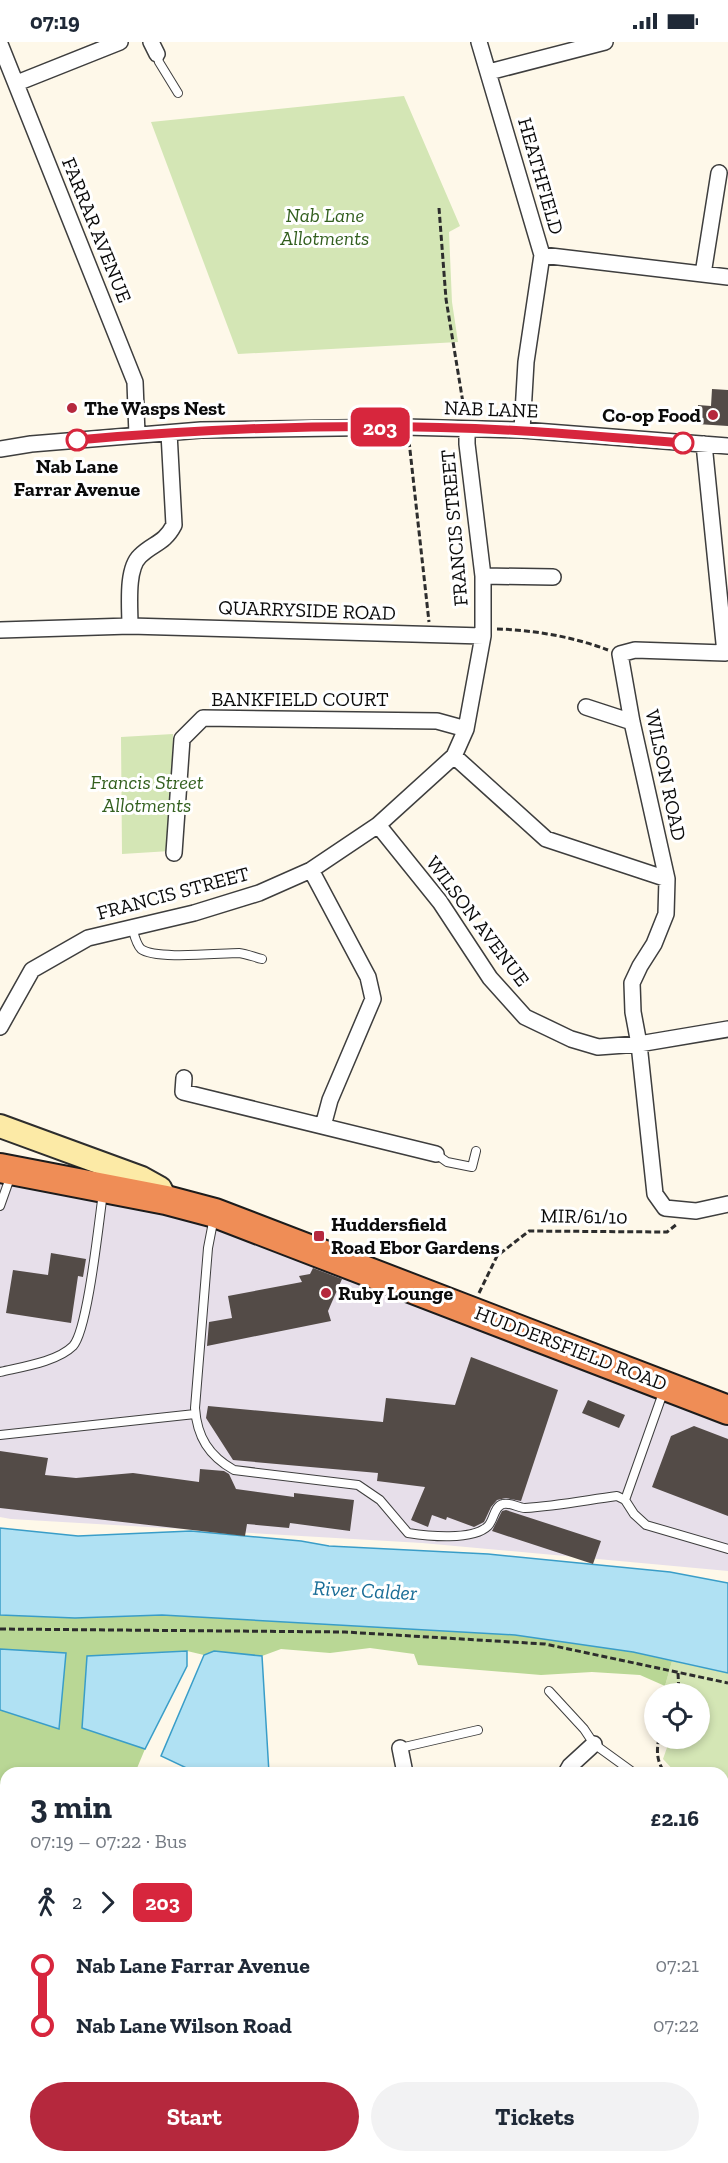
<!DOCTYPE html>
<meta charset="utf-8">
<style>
body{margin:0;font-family:"Zilla Slab",serif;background:#f2f2f3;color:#1f2937;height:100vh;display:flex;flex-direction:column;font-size:22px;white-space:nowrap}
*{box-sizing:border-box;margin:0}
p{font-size:20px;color:#747a83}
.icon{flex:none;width:33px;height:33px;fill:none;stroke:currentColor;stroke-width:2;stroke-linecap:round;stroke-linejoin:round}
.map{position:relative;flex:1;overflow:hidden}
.side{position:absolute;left:0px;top:1725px;width:729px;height:396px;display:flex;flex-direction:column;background:#fff;border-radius:18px 18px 0 0;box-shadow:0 3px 9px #0003}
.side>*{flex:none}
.badge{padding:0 12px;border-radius:9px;font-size:21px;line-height:39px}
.tools{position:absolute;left:644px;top:1641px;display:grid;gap:12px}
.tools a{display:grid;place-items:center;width:66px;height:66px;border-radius:50%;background:#fff;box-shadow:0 3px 9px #0003;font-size:30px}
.map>.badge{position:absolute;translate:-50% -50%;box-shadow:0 0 0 3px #fff}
.legs{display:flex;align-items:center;gap:9px;height:66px;padding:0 30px;font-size:20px}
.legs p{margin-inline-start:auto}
.headline{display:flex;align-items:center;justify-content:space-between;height:102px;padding:0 30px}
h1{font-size:33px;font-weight:700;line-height:45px}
.button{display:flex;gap:12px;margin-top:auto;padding:12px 30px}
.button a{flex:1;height:69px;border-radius:36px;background:#b5283d;color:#fff;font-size:24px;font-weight:700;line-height:69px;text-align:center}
.button a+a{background:#f2f2f3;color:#1f2937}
ul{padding:0 30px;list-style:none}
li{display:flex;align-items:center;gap:21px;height:60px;font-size:22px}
li i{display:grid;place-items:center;width:9px;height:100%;margin:0 8px;background:currentColor}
li i::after{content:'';width:15px;height:15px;margin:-8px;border:4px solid;border-radius:50%;background:#fff}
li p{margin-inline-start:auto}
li:first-child i{background:linear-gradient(#0000 50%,currentColor 0)}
li:last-child i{background:linear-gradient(currentColor 50%,#0000 0)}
.status{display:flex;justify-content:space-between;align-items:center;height:42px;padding:0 30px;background:#fff;direction:ltr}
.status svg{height:16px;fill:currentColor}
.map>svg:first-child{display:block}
.industrial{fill:#e7dfea}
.farmland{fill:#f3ebcb}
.green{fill:#d4e6b5}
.forest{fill:#b9d795}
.pitch{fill:#e4eec6}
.water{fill:#b0e1f3;stroke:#399dc8;stroke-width:1.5}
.building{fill:#534b47}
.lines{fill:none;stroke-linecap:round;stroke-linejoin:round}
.lane-casing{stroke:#3e3e3e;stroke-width:10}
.street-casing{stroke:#3e3e3e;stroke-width:18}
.secondary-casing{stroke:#2d2d2d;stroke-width:26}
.highway-casing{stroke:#1c1c1c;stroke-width:32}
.path{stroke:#2d2d2d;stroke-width:3;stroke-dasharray:6 3;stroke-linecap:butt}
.lane{stroke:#fff;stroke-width:8}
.street{stroke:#fff;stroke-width:15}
.secondary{stroke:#fceaa6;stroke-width:22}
.highway{stroke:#ef8d56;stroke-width:28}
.rail-casing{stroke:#b5283d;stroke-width:7}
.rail{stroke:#fff;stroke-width:4.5;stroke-dasharray:14;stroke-linecap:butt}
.line-1-casing{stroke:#fff;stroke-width:14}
.line-1{stroke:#d7263d;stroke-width:9}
.poi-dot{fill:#b5283d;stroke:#fff;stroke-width:2}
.stop-1-dot{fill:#fff;stroke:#d7263d;stroke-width:3}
.labels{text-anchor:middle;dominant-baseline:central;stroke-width:6;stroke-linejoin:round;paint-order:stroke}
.street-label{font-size:20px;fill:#0b0b0b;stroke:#fff}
.park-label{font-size:20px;font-style:italic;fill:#325f1e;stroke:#fff}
.poi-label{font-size:20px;font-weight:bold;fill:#0b0b0b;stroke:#fff;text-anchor:start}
.stop-label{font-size:20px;font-weight:bold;fill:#0b0b0b;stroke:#fff}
.water-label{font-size:21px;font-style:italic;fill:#1a6d97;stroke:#fff}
</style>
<div class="status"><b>07:19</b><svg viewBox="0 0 49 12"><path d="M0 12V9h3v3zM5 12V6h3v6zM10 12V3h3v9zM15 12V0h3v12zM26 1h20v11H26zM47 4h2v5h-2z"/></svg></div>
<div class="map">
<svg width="728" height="2121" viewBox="0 0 728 2121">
<rect width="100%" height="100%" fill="#fef8e9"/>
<path class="industrial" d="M 0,1140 L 202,1179 L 728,1380 L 728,1529 L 422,1501 L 11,1477 L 0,1475 Z"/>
<path class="farmland" d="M 0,2010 L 6,2011 L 6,2115 L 51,2115 L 49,2121 L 0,2121 Z"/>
<path class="green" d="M 404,54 L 460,184 L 449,190 L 452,260 L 458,300 L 238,312 L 151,80 Z
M 173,692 L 170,809 L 122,812 L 121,695 Z
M 672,1619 L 728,1631 L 728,1760 L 723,1758 L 723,1731 L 676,1731 L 663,1717 L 670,1697 L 699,1696 L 699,1652 L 667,1651 L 665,1644 Z
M 0,1844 L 6,1846 L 6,2011 L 0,2010 Z
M 723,2108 L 728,2110 L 728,2121 L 49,2121 L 51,2115 L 723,2115 Z"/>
<path class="forest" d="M 0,1573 L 75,1576 L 162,1573 L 515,1593 L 633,1610 L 672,1619 L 665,1644 L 640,1633 L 592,1630 L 541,1633 L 418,1623 L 414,1612 L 370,1606 L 330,1611 L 281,1607 L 262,1614 L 214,1609 L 204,1613 L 187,1609 L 87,1614 L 82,1686 L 145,1707 L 135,1731 L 6,1731 L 6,1774 L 0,1771 L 0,1668 L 59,1687 L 65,1611 L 0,1607 Z"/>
<path class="pitch" d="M 138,2115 L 392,2115 L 389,2121 L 136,2121 Z"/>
<path class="water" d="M 0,1486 L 78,1494 L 191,1489 L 301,1499 L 329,1504 L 488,1512 L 670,1530 L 728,1541 L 728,1631 L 633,1610 L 515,1593 L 162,1573 L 75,1576 L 0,1573 Z
M 0,1607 L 66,1611 L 59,1687 L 0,1668 Z
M 187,1609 L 187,1624 L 145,1707 L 82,1686 L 87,1614 Z
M 214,1609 L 262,1614 L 269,1731 L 197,1731 L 161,1714 L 204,1613 Z"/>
<path class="building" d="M 712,347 L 728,348 L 728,384 L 697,382 L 698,363 L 711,364 Z
M 51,1211 L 86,1217 L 83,1235 L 78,1234 L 71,1281 L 6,1271 L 13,1228 L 48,1233 Z
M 313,1226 L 342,1237 L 328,1269 L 331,1279 L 207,1304 L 209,1280 L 232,1276 L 228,1254 L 302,1240 L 299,1234 L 310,1232 Z
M 471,1315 L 558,1348 L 521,1459 L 506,1456 L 497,1458 L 491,1465 L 484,1480 L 474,1485 L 447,1475 L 446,1478 L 432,1473 L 428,1485 L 411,1478 L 425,1445 L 377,1439 L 378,1431 L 233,1418 L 206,1376 L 208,1364 L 383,1380 L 386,1356 L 455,1363 Z
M 588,1358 L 625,1373 L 619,1386 L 582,1371 Z
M 694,1384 L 728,1397 L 728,1474 L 652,1445 L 671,1394 Z
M 0,1409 L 48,1416 L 45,1433 L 76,1436 L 133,1431 L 199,1440 L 200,1427 L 224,1429 L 229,1432 L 236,1447 L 294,1455 L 294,1451 L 354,1458 L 350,1489 L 290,1481 L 289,1486 L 247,1482 L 245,1494 L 0,1466 Z
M 506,1468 L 601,1499 L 593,1522 L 492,1489 L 502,1469 Z"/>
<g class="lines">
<g class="lane-casing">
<path id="lane" d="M 157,12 L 159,20 L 178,51
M 132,885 C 134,892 136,902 141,907 C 155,918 220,911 239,911 C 247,912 254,915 262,917
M 436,1112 L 447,1120 L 472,1125 L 476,1109
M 0,1164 L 11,1133
M 214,1175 L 208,1206 L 195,1366 C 197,1395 209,1414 234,1428 L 358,1443 L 380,1458 L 408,1491 C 427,1494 473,1499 488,1484 C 494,1478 494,1464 503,1462 C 511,1460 518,1466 525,1466 C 556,1464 587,1458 617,1454 L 625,1458 L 664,1348
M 0,1330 C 21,1325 57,1320 73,1304 C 88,1288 99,1178 103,1151
M 0,1393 L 195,1372
M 625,1458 L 634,1472 L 646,1483 L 728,1507
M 549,1649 L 584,1687 L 594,1702 L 634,1731
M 400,1706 L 478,1688"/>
</g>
<g class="street-casing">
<path id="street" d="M 151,0 L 157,12
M 479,0 L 542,213 L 526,320 L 522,388
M 0,2 L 135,340 L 137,393
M 489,30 L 605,0
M 17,41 L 120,0
M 542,213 L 728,235
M 703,232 L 719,131
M 704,402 L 725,611 L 635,608 L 620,612 L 632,680 L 667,837 L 666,872 L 654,902 L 640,924 L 632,941 L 633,970 L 639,1002 L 655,1152 L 665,1166 L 696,1169 L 728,1162
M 0,407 L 31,402 L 201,388 L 404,385 L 522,388 L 728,404
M 483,534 L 553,535
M 130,584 C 130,565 126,527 140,514 C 153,501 164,502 174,483 L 169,391
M 0,588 L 130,584 L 483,594
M 586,665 L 632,680
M 454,714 L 546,797 L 667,837
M 378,783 L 440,860 L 490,936 L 525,975 L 571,997 L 598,1005 L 639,1002 L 728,987
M 174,811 L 182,697 L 203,676 L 437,679 L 466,687
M 311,828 L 368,935 L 373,957 L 330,1058 L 323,1084
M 0,985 L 32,928 L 88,896 L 194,871 L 259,851 L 311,828 L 378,783 L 454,714 L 466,687 L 483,594 L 483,534 L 467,402 L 467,387
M 184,1036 L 183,1050 L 436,1112
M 400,1706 L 405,1731
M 566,1731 L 570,1724 L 594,1702
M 723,1786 L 728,1789
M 723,2039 L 728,2041"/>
</g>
<g class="secondary-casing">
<path id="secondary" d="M 0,1084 L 142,1136 L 160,1146 L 166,1158"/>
</g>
<g class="highway-casing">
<path id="highway" d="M 0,1126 L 166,1158 L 215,1171 L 728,1368"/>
</g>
<path class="path" d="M 439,166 L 446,257 L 465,373
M 409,399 L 429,580
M 497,587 C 534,588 574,595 608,608
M 479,1251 L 497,1214 L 529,1189 L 667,1190 L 677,1182
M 0,1587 L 345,1590 L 545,1602 L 728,1641
M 678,1631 L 679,1652
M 659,1696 C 656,1710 657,1720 665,1731
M 0,1877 L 6,1879
M 619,2115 L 621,2121"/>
<use href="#lane" class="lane"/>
<use href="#street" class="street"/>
<use href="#secondary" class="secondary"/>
<use href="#highway" class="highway"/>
<g class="rail-casing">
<path id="rail" d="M 0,1796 L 6,1798
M 0,1823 L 6,1825
M 723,2065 L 728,2066
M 723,2074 L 728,2076
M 723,2092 L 728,2093"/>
</g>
<use href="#rail" class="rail"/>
</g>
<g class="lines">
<g class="line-1-casing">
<path id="line-1" d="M 77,398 C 224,385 376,380 524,389 C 577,392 630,397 683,401"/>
</g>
<use href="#line-1" class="line-1"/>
</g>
<g class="poi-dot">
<circle cx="72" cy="366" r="6"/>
<circle cx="713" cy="373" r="6"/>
<rect x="313" y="1188" width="12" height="12" rx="3"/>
<circle cx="326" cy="1251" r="6"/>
</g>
<g class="stop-1-dot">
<circle cx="77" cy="398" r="10"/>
<circle cx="683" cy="401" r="10"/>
</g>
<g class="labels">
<g class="street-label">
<text transform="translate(541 134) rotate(74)">HEATHFIELD</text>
<text transform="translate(97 188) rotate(68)">FARRAR AVENUE</text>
<text transform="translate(491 367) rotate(2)">NAB LANE</text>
<text transform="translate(454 486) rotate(-95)">FRANCIS STREET</text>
<text transform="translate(307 568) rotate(2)">QUARRYSIDE ROAD</text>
<text x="300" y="657">BANKFIELD COURT</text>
<text transform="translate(666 733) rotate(78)">WILSON ROAD</text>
<text transform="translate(173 851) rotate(-15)">FRANCIS STREET</text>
<text transform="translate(478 879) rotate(53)">WILSON AVENUE</text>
<text transform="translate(584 1174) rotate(1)">MIR/61/10</text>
<text transform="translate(571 1306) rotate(21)">HUDDERSFIELD ROAD</text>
</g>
<g class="park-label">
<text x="325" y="173">Nab Lane<tspan x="325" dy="23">Allotments</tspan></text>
<text x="147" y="740">Francis Street<tspan x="147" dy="23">Allotments</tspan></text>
</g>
<g class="poi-label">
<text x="84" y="366">The Wasps Nest</text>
<text x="701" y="373" text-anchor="end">Co-op Food</text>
<text x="331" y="1182">Huddersfield<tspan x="331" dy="23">Road Ebor Gardens</tspan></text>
<text x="338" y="1251">Ruby Lounge</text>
</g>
<g class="stop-label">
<text x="77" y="424">Nab Lane<tspan x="77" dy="23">Farrar Avenue</tspan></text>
</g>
<g class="water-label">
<text transform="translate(365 1548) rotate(3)">River Calder</text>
</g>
</g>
</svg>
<div class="tools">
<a><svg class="icon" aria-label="locate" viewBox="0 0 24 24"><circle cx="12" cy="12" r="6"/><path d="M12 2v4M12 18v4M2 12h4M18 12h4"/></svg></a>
</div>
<b class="badge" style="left:380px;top:385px;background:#d7263d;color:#fff">203</b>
<section class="side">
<div class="headline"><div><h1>3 min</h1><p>07:19 – 07:22 · Bus</p></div><b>£2.16</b></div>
<div class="legs"><svg class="icon" aria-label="walk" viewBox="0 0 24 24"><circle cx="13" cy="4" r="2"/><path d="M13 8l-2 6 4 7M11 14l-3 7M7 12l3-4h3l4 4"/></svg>2<svg class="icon" aria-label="forward" viewBox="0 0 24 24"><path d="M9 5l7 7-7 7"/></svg><b class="badge" style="background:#d7263d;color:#fff">203</b></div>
<ul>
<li><i style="color:#d7263d"></i><b>Nab Lane Farrar Avenue</b><p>07:21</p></li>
<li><i style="color:#d7263d"></i><b>Nab Lane Wilson Road</b><p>07:22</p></li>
</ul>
<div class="button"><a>Start</a><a>Tickets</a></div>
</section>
</div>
